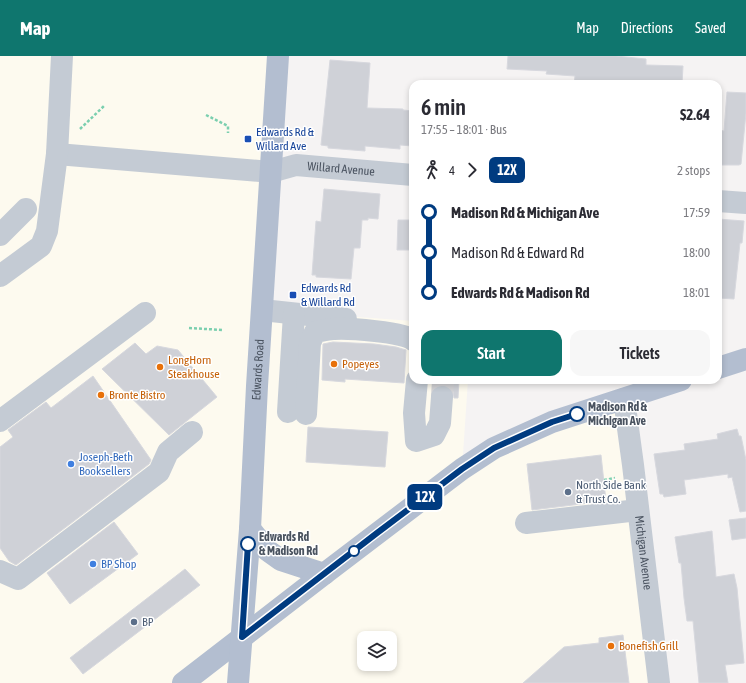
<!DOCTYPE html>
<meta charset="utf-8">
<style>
body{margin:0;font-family:"Asap Condensed",sans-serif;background:#f7f7f7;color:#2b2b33;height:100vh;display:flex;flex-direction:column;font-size:15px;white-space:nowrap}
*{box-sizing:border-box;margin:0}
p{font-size:13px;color:#7c7c81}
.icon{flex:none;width:22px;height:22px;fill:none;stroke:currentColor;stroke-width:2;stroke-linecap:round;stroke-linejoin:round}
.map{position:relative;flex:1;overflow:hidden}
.details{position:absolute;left:409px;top:24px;width:313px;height:304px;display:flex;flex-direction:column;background:#fff;border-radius:12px;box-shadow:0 2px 6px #0003}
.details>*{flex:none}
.badge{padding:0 8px;border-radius:6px;font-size:14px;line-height:26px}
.tools{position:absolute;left:357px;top:575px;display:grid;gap:8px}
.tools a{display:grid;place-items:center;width:40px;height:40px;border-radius:8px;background:#fff;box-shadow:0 2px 6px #0003;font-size:20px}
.map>.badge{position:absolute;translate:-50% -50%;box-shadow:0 0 0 2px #fff}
.legs{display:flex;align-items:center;gap:6px;height:44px;padding:0 12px;font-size:13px}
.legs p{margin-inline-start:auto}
.headline{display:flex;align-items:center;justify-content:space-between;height:68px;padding:0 12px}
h1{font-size:22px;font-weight:600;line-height:30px}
.button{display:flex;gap:8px;margin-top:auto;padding:8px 12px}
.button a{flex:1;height:46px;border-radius:12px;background:#0f766e;color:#fff;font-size:16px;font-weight:600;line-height:46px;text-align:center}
.button a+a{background:#f7f7f7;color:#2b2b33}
ul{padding:0 12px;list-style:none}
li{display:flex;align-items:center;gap:14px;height:40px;font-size:15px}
li i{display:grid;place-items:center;width:6px;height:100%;margin:0 5px;background:currentColor}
li i::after{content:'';width:10px;height:10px;margin:-5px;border:3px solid;border-radius:50%;background:#fff}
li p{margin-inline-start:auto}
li:first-child i{background:linear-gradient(#0000 50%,currentColor 0)}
li:last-child i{background:linear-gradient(currentColor 50%,#0000 0)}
header{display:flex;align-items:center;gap:24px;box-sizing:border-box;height:56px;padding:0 20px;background:#0f766e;color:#fff}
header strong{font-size:19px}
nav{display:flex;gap:22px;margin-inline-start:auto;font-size:14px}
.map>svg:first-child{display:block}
.commercial{fill:#fdfaef;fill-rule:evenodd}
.building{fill:#cfd1d7;stroke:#d7d8de}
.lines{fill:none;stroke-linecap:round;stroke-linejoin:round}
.minor-tunnel{stroke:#d3d3d6;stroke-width:22;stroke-dasharray:22 11;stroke-linecap:butt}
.path{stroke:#7bcfaf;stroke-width:2.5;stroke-dasharray:3 2;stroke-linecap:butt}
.minor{stroke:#c4cbd4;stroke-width:22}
.major{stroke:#b3bed0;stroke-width:22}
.line-1-casing{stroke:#fff;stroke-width:9}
.line-1{stroke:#003b80;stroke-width:6}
.transit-dot{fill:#1a4fb4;stroke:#fff;stroke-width:1.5}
.food-dot{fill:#e8710a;stroke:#fff;stroke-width:1.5}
.stop-1-dot{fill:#fff;stroke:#003b80;stroke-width:2}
.shop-dot{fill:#3f7fe0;stroke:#fff;stroke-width:1.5}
.service-dot{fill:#5c6f8a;stroke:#fff;stroke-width:1.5}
.labels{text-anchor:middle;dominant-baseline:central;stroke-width:3;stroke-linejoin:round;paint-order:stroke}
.transit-label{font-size:12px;fill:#164399;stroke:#fff;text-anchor:start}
.street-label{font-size:12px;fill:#4a5360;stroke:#fff}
.food-label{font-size:12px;fill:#c56008;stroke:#fff;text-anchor:start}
.stop-label{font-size:12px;font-weight:bold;fill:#4a5360;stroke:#fff;text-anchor:start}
.shop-label{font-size:12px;fill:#366cbe;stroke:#fff;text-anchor:start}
.service-label{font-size:12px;fill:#4e5e75;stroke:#fff;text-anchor:start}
</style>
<header>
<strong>Map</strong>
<nav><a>Map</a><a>Directions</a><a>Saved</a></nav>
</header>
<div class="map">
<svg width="746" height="627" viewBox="0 0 746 627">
<rect width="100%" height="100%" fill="#f5f3f3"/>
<path class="commercial" d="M 0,0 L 278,0 L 262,254 L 413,265 L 413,324 L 468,324 L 462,413 L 624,343 L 659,627 L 0,627 ZM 364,582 L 390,582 L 390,608 L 364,608 Z"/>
<path class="building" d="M 508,0 L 616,0 L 646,3 L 646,9 L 683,10 L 682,28 L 574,28 L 575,20 L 546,18 L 547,15 L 507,13 Z
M 330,4 L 370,7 L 367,52 L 403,53 L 403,54 L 413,55 L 413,90 L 400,89 L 400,93 L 365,90 L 365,95 L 328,92 L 328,90 L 321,89 Z
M 727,36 L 746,37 L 746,57 L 741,108 L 739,109 L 718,109 L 719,74 L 724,75 Z
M 324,133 L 380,138 L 378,163 L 368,162 L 368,164 L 362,164 L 360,192 L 354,192 L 351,223 L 316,221 L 316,219 L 312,219 L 316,165 L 321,166 Z
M 718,163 L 744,165 L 742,187 L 740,187 L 734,243 L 718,242 Z
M 398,164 L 413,164 L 413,194 L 397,194 Z
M 333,286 L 374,288 L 396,291 L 406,294 L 404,327 L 345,323 L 345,326 L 322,324 L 323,288 Z
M 135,287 L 146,298 L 157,290 L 178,294 L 217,341 L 169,379 L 102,313 Z
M 93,320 L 151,404 L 149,408 L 16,509 L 9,505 L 0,492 L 0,391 L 13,381 L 8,374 L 46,346 L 51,352 Z
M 435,324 L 459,324 L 458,342 L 454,342 L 453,335 L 449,331 L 443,329 L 434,332 Z
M 308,371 L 388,376 L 385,411 L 306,406 Z
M 737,373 L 739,380 L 741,380 L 746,404 L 746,455 L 740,456 L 732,421 L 728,422 L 728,418 L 684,424 L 686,438 L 664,441 L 663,438 L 660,438 L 654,398 L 685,394 L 684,388 L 718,383 L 717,378 Z
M 601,399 L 606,445 L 532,454 L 527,408 Z
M 746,462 L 746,482 L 732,484 L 729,464 Z
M 114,466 L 138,498 L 70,548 L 47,517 Z
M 712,475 L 716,521 L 734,518 L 737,532 L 744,607 L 725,609 L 728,627 L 699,627 L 693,565 L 687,565 L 684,542 L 681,507 L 679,507 L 675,481 Z
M 185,513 L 200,529 L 83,618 L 70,602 Z
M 623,579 L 629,627 L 523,627 L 564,591 L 599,587 L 599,582 Z"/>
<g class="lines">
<path class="minor-tunnel" d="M 442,341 L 443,324"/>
<path class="path" d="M 206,59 L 228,70 L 228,77
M 80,73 L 104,50
M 189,272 L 223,274
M 604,424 L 615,422"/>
<g class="minor">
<path id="s1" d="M 57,98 L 271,116 L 296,109 L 413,119"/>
<path d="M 718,145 L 746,147"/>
<path d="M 0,179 L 26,153"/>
<path d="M 0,220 L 41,190 L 47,175 L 57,98 L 62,0"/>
<path d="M 262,254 L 346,263"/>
<path d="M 417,324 L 414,357 L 416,385 L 434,379 L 440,367 L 442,341"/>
<path id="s2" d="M 624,343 L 633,409 L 659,627"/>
<path d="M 288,356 L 294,258"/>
<path d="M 306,358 L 310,287 L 315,276 C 321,275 328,273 334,273 C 347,272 405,276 413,284"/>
<path d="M 0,365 L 145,257"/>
<path d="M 526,467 L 638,454"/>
<path d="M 0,515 L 18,523 L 159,416 L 168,396 L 192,376"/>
</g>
<g class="major">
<path d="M 718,312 L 746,303"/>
<path d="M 250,473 L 267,494 L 281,504 L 324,518"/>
<path d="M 183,627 L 324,518 L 462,413 L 494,392 L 552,366 L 681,324"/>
<path id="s3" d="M 238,627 L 250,473 L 257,330 L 278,0"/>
</g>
</g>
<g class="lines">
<g class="line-1-casing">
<path id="line-1" d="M 248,488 L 242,581 L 377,477 L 462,413 L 494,392 L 552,366 L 577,358"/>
</g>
<use href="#line-1" class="line-1"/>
</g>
<g class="transit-dot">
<rect x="244" y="79" width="8" height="8" rx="2"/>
<rect x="289" y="235" width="8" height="8" rx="2"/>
</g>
<g class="food-dot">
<circle cx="334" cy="308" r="4"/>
<circle cx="160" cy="311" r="4"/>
<circle cx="101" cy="339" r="4"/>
<circle cx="611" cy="590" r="4"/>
</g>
<g class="stop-1-dot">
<circle cx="577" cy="358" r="7"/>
<circle cx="248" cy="488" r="7"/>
<circle cx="354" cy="495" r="5"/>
</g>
<g class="shop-dot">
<circle cx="71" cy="408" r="4"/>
<circle cx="93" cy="508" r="4"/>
</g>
<g class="service-dot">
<circle cx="568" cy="436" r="4"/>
<circle cx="134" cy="566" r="4"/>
</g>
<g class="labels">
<g class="transit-label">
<text x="256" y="76">Edwards Rd &amp;<tspan x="256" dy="14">Willard Ave</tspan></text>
<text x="301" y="232">Edwards Rd<tspan x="301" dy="14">&amp; Willard Rd</tspan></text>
</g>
<g class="street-label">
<text stroke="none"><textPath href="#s1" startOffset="286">Willard Avenue</textPath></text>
<text stroke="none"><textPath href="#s3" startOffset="314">Edwards Road</textPath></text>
<text stroke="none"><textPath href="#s2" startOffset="155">Michigan Avenue</textPath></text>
</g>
<g class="food-label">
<text x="168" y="304">LongHorn<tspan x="168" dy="14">Steakhouse</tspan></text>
<text x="342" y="308">Popeyes</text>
<text x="109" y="339">Bronte Bistro</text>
<text x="619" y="590">Bonefish Grill</text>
</g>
<g class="stop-label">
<text x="588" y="351">Madison Rd &amp;<tspan x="588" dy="14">Michigan Ave</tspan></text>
<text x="259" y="481">Edwards Rd<tspan x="259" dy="14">&amp; Madison Rd</tspan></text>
</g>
<g class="shop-label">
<text x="79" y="401">Joseph-Beth<tspan x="79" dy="14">Booksellers</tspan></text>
<text x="101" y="508">BP Shop</text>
</g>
<g class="service-label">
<text x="576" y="429">North Side Bank<tspan x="576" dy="14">&amp; Trust Co.</tspan></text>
<text x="142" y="566">BP</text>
</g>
</g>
</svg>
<div class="tools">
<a><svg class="icon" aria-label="layers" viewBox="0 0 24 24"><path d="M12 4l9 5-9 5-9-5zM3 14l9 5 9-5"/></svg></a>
</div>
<b class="badge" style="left:425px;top:441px;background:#003b80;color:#fff">12X</b>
<section class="details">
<div class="headline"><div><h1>6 min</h1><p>17:55 – 18:01 · Bus</p></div><b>$2.64</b></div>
<div class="legs"><svg class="icon" aria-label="walk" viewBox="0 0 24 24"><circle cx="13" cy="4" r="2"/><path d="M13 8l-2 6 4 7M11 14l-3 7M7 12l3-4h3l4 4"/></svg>4<svg class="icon" aria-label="forward" viewBox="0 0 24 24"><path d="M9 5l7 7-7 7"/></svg><b class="badge" style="background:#003b80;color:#fff">12X</b><p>2 stops</p></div>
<ul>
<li><i style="color:#003b80"></i><b>Madison Rd &amp; Michigan Ave</b><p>17:59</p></li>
<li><i style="color:#003b80"></i><span>Madison Rd &amp; Edward Rd</span><p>18:00</p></li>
<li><i style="color:#003b80"></i><b>Edwards Rd &amp; Madison Rd</b><p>18:01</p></li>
</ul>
<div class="button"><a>Start</a><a>Tickets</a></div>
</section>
</div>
